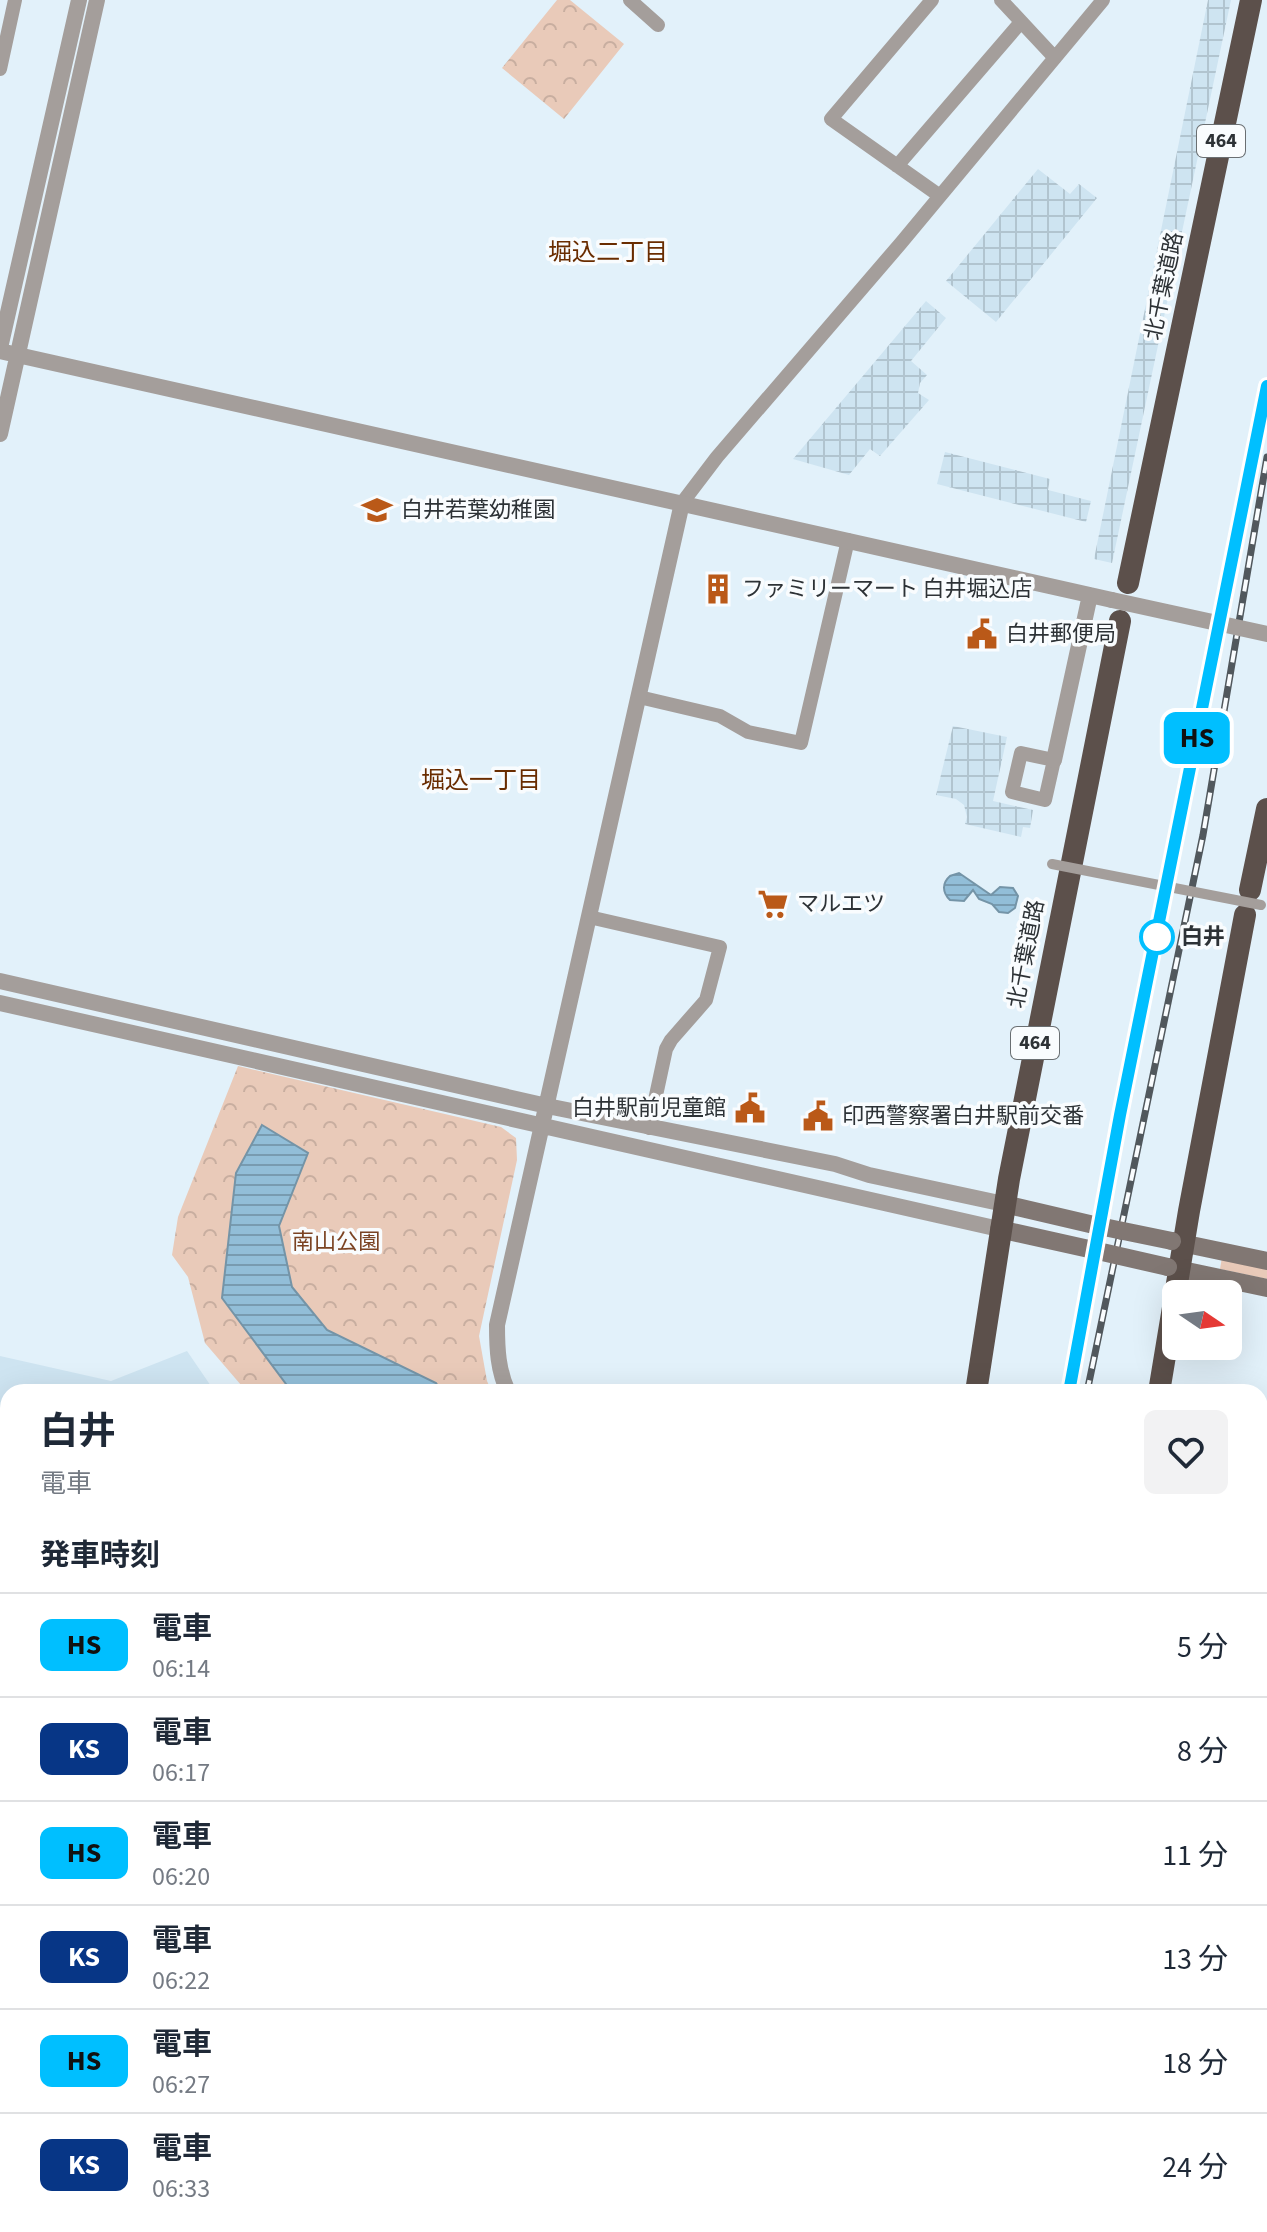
<!DOCTYPE html>
<html lang="ja">
<meta charset="utf-8">
<style>
body{margin:0;font-family:"Source Sans 3","Noto Sans JP",sans-serif;background:#f2f2f3;color:#1f2937;height:100vh;display:flex;flex-direction:column;font-size:30px;white-space:nowrap}
*{box-sizing:border-box;margin:0}
p{font-size:26px;color:#747a83}
.icon{flex:none;width:44px;height:44px;fill:none;stroke:currentColor;stroke-width:2;stroke-linecap:round;stroke-linejoin:round}
.map{position:relative;flex:1;overflow:hidden}
.side{position:absolute;left:0px;top:1384px;width:1268px;height:848px;display:flex;flex-direction:column;background:#fff;border-radius:24px 24px 0 0;box-shadow:0 8px 32px #0002}
.side>*{flex:none}
.badge{padding:0 16px;border-radius:12px;font-size:28px;line-height:52px}
.needle{width:52px;rotate:103deg}
.tools{position:absolute;left:1162px;top:1280px;display:grid;gap:16px}
.tools a{display:grid;place-items:center;width:80px;height:80px;border-radius:12px;background:#fff;box-shadow:0 8px 32px #0002;font-size:40px}
.map>.badge{position:absolute;translate:-50% -50%;box-shadow:0 0 0 4px #fff}
h2{padding:0 40px;font-size:30px;line-height:72px}
.round{display:grid;place-items:center;flex:none;width:84px;height:84px;border-radius:12px;background:#f2f2f3}
.headline{display:flex;align-items:center;justify-content:space-between;height:136px;padding:0 40px}
h1{font-size:38px;font-weight:700;line-height:60px}
ul{padding:0;list-style:none}
li{display:flex;align-items:center;gap:24px;height:104px;padding:0 40px;border-top:2px solid #e0e1e3}
li div{flex:1}
li b{display:block;font-size:30px}
li em{font-style:normal}
li .badge{min-width:88px;font-weight:700;text-align:center}
.map>svg:first-child{display:block}
.built{fill:#cee4f1}
.industrial{fill:url(#industrial-grid)}
.grass{fill:#e9cab9}
.forest{fill:url(#forest-crowns)}
.wetland{fill:url(#wetland-marsh)}
.water{fill:url(#water-rules);stroke:#7494a7;stroke-width:2}
.lines{fill:none;stroke-linecap:round;stroke-linejoin:round}
.minor{stroke:#a49e9b;stroke-width:14}
.tertiary{stroke:#a49e9b;stroke-width:16}
.secondary{stroke:#817773;stroke-width:18}
.trunk{stroke:#5c504b;stroke-width:22}
.rail-casing{stroke:#51585d;stroke-width:7}
.rail{stroke:#f9fcfe;stroke-width:4;stroke-dasharray:12;stroke-linecap:butt}
.pedestrian-bridge{stroke:#a49e9b;stroke-width:10}
.tertiary-bridge{stroke:#a49e9b;stroke-width:16}
.secondary-bridge{stroke:#817773;stroke-width:18}
.line-casing{stroke:#fff;stroke-width:18}
.line{stroke:#00bfff;stroke-width:12}
.stop-dot{fill:#fff;stroke:#00bfff;stroke-width:4}
.labels{text-anchor:middle;dominant-baseline:central;stroke-width:7;stroke-linejoin:round;paint-order:stroke}
.shield{fill:#f9fcfe;stroke:#6a6f72;stroke-width:2}
.shield-label{font-size:20px;font-weight:bold;fill:#2d3236}
.street-label{font-size:22px;fill:#2d3236;stroke:#f9fcfe}
.poi-label{font-size:22px;fill:#2d3236;stroke:#f9fcfe;text-anchor:start}
.stop-label{font-size:22px;font-weight:bold;fill:#2d3236;stroke:#f9fcfe;text-anchor:start}
.park-label{font-size:22px;fill:#7b4323;stroke:#f9fcfe}
.neighbourhood-label{font-size:24px;fill:#692c00;stroke:#f9fcfe}
</style>
<div class="map">
<svg width="1267" height="2232" viewBox="0 0 1267 2232">
<defs>
<pattern id="industrial-grid" width="8" height="8" patternUnits="userSpaceOnUse" patternTransform="scale(2)"><rect width="8" height="8" fill="#cee4f1"/><path d="M0 4h8M4 0v8" fill="none" stroke="#b1c4cf"/></pattern>
<pattern id="forest-crowns" width="20" height="18" patternUnits="userSpaceOnUse" patternTransform="scale(2)"><rect width="20" height="18" fill="#e9cab9"/><path d="M2 6a3 3 0 1 1 6 0M12 15a3 3 0 1 1 6 0" fill="none" stroke="#c8aea0"/></pattern>
<pattern id="wetland-marsh" width="20" height="14" patternUnits="userSpaceOnUse" patternTransform="scale(2)"><rect width="20" height="14" fill="#e9cab9"/><path d="M1 5h8M5 5V1M11 12h8M15 12V8" fill="none" stroke="#c8aea0"/></pattern>
<pattern id="water-rules" width="6" height="5" patternUnits="userSpaceOnUse" patternTransform="scale(2)"><rect width="6" height="5" fill="#92bed8"/><path d="M0 2.5h6" fill="none" stroke="#789bb0"/></pattern>
</defs>
<rect width="100%" height="100%" fill="#e2f1fa"/>
<path class="built" d="M 187,1351 L 215,1392 L 8,1392 L 8,1796 L 0,1800 L 0,1356 L 111,1381 Z
M 8,1807 L 8,1871 L 0,1856 L 0,1811 Z"/>
<path class="industrial" d="M 1208,0 L 1231,0 L 1112,563 L 1094,559 Z
M 1038,169 L 1070,194 L 1079,184 L 1097,198 L 996,322 L 946,281 Z
M 926,301 L 946,318 L 911,361 L 927,375 L 920,383 L 918,393 L 929,400 L 880,456 L 870,449 L 849,475 L 793,459 Z
M 945,452 L 1050,479 L 1048,490 L 1091,501 L 1086,522 L 937,484 Z
M 953,726 L 1007,737 L 993,801 L 1033,810 L 1030,828 L 1023,827 L 1021,837 L 965,824 L 967,817 L 964,805 L 956,799 L 936,795 Z"/>
<path class="grass" d="M 1222,1257 L 1267,1267 L 1267,1279 L 1220,1269 Z
M 477,2224 L 623,2224 L 618,2232 L 486,2232 Z"/>
<path class="forest" d="M 557,0 L 570,0 L 624,44 L 564,119 L 502,68 Z
M 238,1066 L 501,1127 L 516,1138 L 517,1160 L 479,1336 L 487,1381 L 492,1392 L 247,1392 L 205,1343 L 188,1277 L 172,1255 L 178,1217 Z"/>
<path class="wetland" d="M 1260,1662 L 1267,1663 L 1267,1979 L 1260,1983 Z"/>
<path class="water" d="M 959,873 L 991,895 L 1000,887 L 1013,888 L 1018,896 L 1015,908 L 1008,913 L 999,912 L 992,904 L 979,899 L 973,890 L 964,901 L 950,900 C 942,892 942,883 950,876 Z
M 262,1125 L 308,1153 L 279,1226 L 292,1287 L 327,1330 L 436,1383 L 442,1392 L 292,1392 L 222,1298 L 236,1173 Z
M 1260,1824 L 1267,1825 L 1267,1903 L 1260,1915 Z"/>
<g class="lines">
<path class="minor" d="M 630,0 L 658,25
M 932,0 L 831,119 L 940,196
M 1001,0 L 1055,58
M 0,69 L 15,0
M 897,166 L 1021,22
M 682,503 L 717,457 L 901,243 L 1103,0
M 639,697 L 720,716 L 748,732 L 801,743 L 848,540
M 1021,753 L 1054,760 L 1045,800 L 1012,792 Z
M 589,917 L 720,947 L 706,1000 L 671,1040 L 666,1049 L 649,1128
M 1260,2012 L 1267,2006
M 0,2041 L 8,2056
M 1260,2218 L 1267,2217
M 0,2222 L 8,2217
M 363,2224 L 367,2232
M 1148,2224 L 1152,2232
M 107,2232 L 121,2224
M 1201,2232 L 1205,2228 L 1223,2224"/>
<path class="tertiary" d="M 0,348 L 79,0
M 0,351 L 1112,600
M 0,434 L 97,0
M 1054,760 L 1090,595
M 0,981 L 547,1106 L 835,1164 L 869,1175 L 1004,1204
M 0,1003 L 999,1229
M 508,1392 C 498,1370 497,1350 497,1325 L 682,503
M 0,1893 L 8,1908
M 178,2224 L 182,2232"/>
<path class="secondary" d="M 1004,1204 L 1094,1225
M 999,1229 L 1089,1249
M 1172,1241 L 1267,1261
M 1168,1267 L 1267,1288"/>
<path class="trunk" d="M 1128,583 L 1251,0
M 1250,890 L 1267,809
M 976,1392 L 1009,1179 L 1120,621
M 1159,1392 L 1189,1211 L 1245,915
M 869,2232 L 870,2224
M 1052,2232 L 1053,2224"/>
<g class="rail-casing">
<path id="rail" d="M 1069,1392 L 1120,1115 L 1267,386
M 1087,1392 L 1203,835 L 1267,457
M 974,2232 L 975,2224"/>
</g>
<use href="#rail" class="rail"/>
<path class="pedestrian-bridge" d="M 1052,864 L 1261,905"/>
<path class="tertiary-bridge" d="M 1112,600 L 1267,634"/>
<path class="secondary-bridge" d="M 1094,1225 L 1172,1241
M 1089,1249 L 1168,1267"/>
</g>
<g class="lines">
<g class="line-casing">
<path id="line" d="M 1069,1392 L 1120,1115 L 1267,386"/>
</g>
<use href="#line" class="line"/>
</g>
<defs>
<g id="school-bare" transform="scale(2.4)"><path d="M0-5L7-2L0 1L-7-2ZM-4 1L0 2.5L4 1V4Q0 6-4 4Z" fill="#ba5918" stroke="#f9fcfe" stroke-width="2.5" paint-order="stroke"/></g>
<g id="building-bare" transform="scale(2.4)"><path d="M-4-6H4V6H1V3H-1V6H-4ZM-2.5-4.3h1.7v1.8h-1.7ZM.8-4.3h1.7v1.8H.8ZM-2.5-1h1.7V.8h-1.7ZM.8-1h1.7V.8H.8Z" fill="#ba5918" stroke="#f9fcfe" stroke-width="2.5" paint-order="stroke"/></g>
<g id="civic-bare" transform="scale(2.4)"><path d="M-.6-6.5H3V-4.5H.6V-3L4-1V1h2V6H-6V1h2V-1L-.6-3ZM-1.2 2.5V6h2.4V2.5Z" fill="#ba5918" stroke="#f9fcfe" stroke-width="2.5" paint-order="stroke"/></g>
<g id="supermarket-bare" transform="scale(2.4)"><path d="M-6-5.5h2.5l.6 2H6L4.5 2H-2.5L-4.4-4H-6ZM-1.5 3.2a1.3 1.3 0 1 0 .1 0ZM3 3.2a1.3 1.3 0 1 0 .1 0Z" fill="#ba5918" stroke="#f9fcfe" stroke-width="2.5" paint-order="stroke"/></g>
</defs>
<g fill-rule="evenodd">
<use href="#school-bare" x="377" y="510"/>
<use href="#building-bare" x="718" y="589"/>
<use href="#civic-bare" x="982" y="634"/>
<use href="#supermarket-bare" x="773" y="904"/>
<use href="#civic-bare" x="750" y="1108"/>
<use href="#civic-bare" x="818" y="1116"/>
</g>
<circle class="stop-dot" cx="1157" cy="937" r="16"/>
<g class="labels">
<g class="shield">
<rect x="1197" y="125" width="48" height="32" rx="6"/>
<rect x="1011" y="1027" width="48" height="32" rx="6"/>
</g>
<g class="shield-label">
<text x="1221" y="141">464</text>
<text x="1035" y="1043">464</text>
</g>
<g class="street-label">
<text transform="translate(1164 286) rotate(-78)">北千葉道路</text>
<text transform="translate(1026 954) rotate(-79)">北千葉道路</text>
</g>
<g class="poi-label">
<text x="401" y="510">白井若葉幼稚園</text>
<text x="742" y="589">ファミリーマート 白井堀込店</text>
<text x="1006" y="634">白井郵便局</text>
<text x="797" y="904">マルエツ</text>
<text x="726" y="1108" text-anchor="end">白井駅前児童館</text>
<text x="842" y="1116">印西警察署白井駅前交番</text>
</g>
<g class="stop-label">
<text x="1181" y="937">白井</text>
</g>
<g class="park-label">
<text x="336" y="1242">南山公園</text>
</g>
<g class="neighbourhood-label">
<text x="608" y="252">堀込二丁目</text>
<text x="481" y="780">堀込一丁目</text>
</g>
</g>
</svg>
<div class="tools">
<a><svg class="needle" viewBox="-14 -14 28 28"><path d="M0-13l5 13h-10z" fill="#e53935"/><path d="M0 13l5-13h-10z" fill="#747a83"/></svg></a>
</div>
<b class="badge" style="left:1197px;top:738px;background:#00bfff;color:#111">HS</b>
<section class="side">
<div class="headline"><div><h1>白井</h1><p>電車</p></div><a class="round"><svg class="icon" aria-label="heart" viewBox="0 0 24 24"><path d="M12 20l-8-8c-3-5 5-10 8-4 3-6 11-1 8 4z"/></svg></a></div>
<h2>発車時刻</h2>
<ul>
<li><span class="badge" style="background:#00bfff;color:#111">HS</span><div><b>電車</b><p>06:14</p></div><em>5 分</em></li>
<li><span class="badge" style="background:#073686;color:#fff">KS</span><div><b>電車</b><p>06:17</p></div><em>8 分</em></li>
<li><span class="badge" style="background:#00bfff;color:#111">HS</span><div><b>電車</b><p>06:20</p></div><em>11 分</em></li>
<li><span class="badge" style="background:#073686;color:#fff">KS</span><div><b>電車</b><p>06:22</p></div><em>13 分</em></li>
<li><span class="badge" style="background:#00bfff;color:#111">HS</span><div><b>電車</b><p>06:27</p></div><em>18 分</em></li>
<li><span class="badge" style="background:#073686;color:#fff">KS</span><div><b>電車</b><p>06:33</p></div><em>24 分</em></li>
</ul>
</section>
</div>
